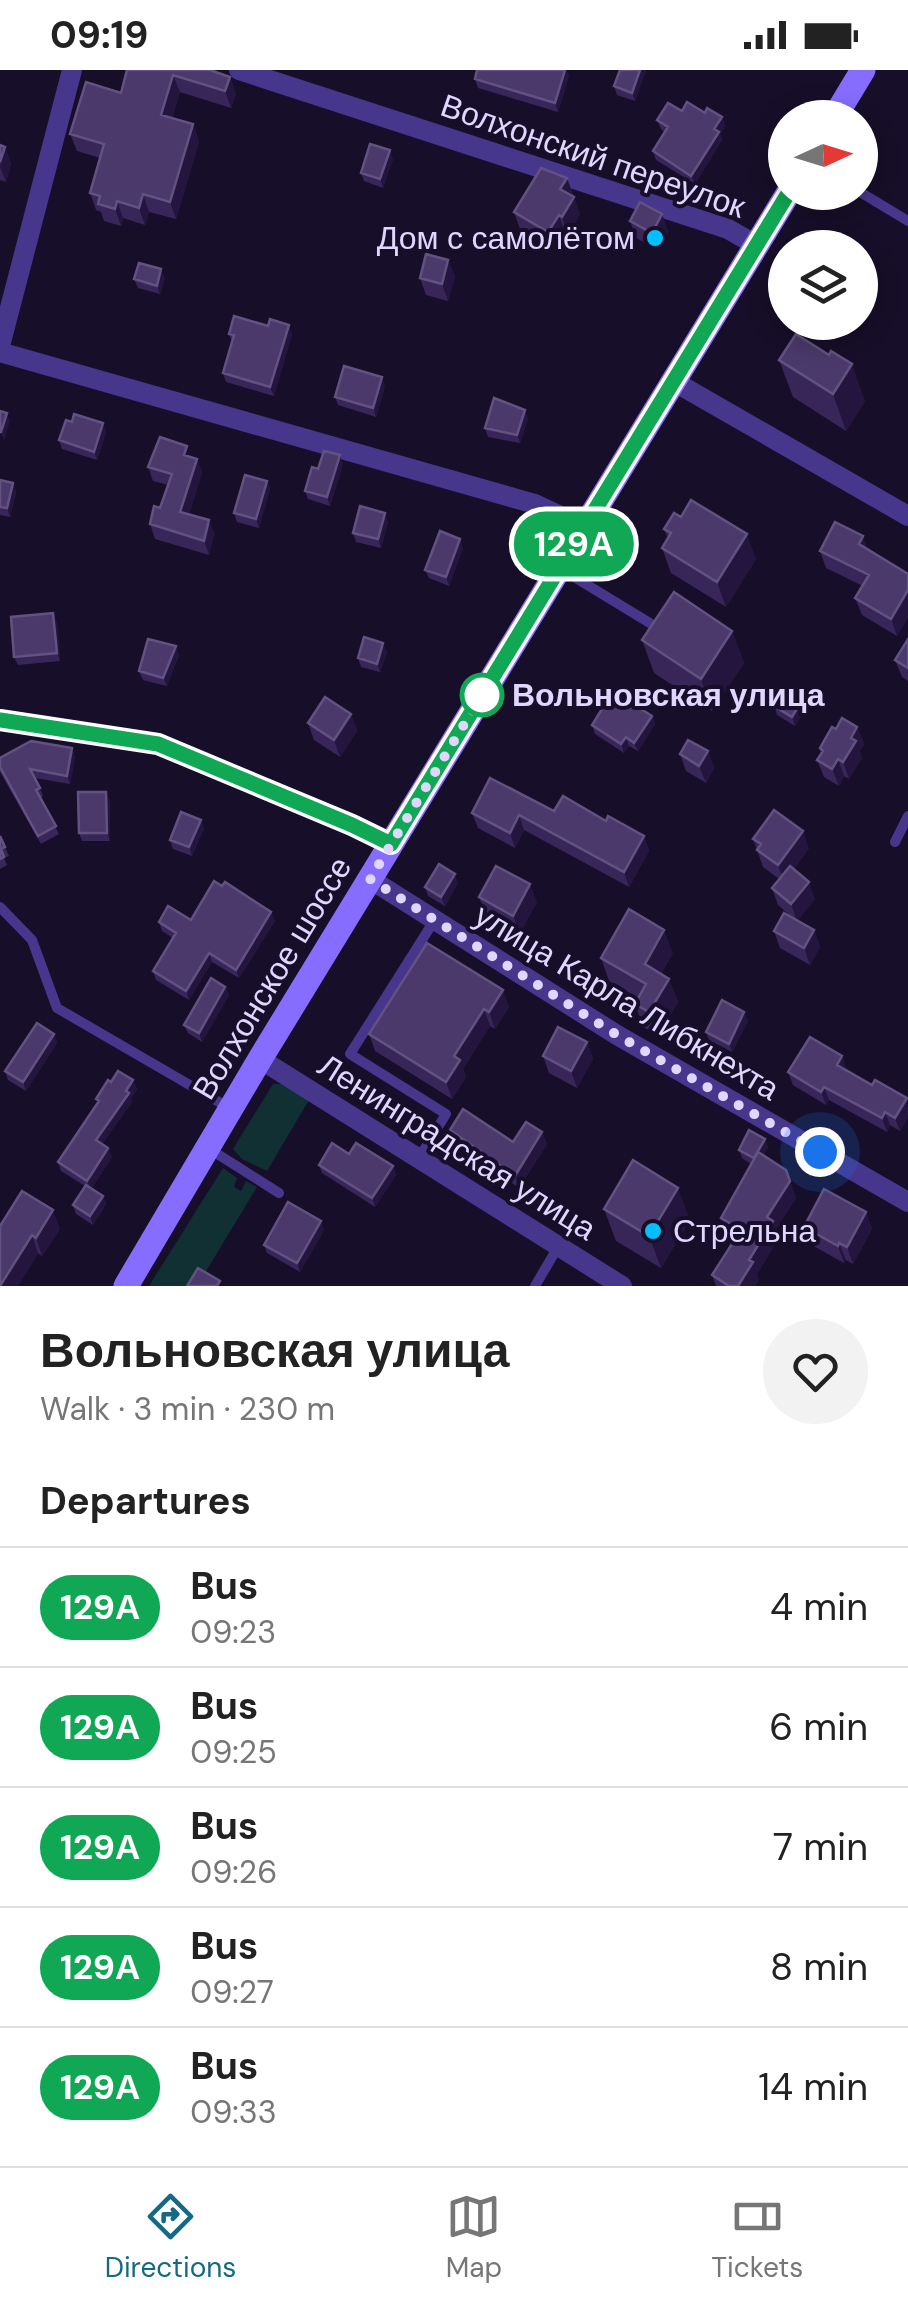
<!DOCTYPE html>
<meta charset="utf-8">
<style>
body{margin:0;font-family:"DM Sans",sans-serif;background:#f2f2f2;color:#222;height:100vh;display:flex;flex-direction:column;font-size:38px;white-space:nowrap}
*{box-sizing:border-box;margin:0}
p{font-size:32px;color:#767676}
.icon{flex:none;width:55px;height:55px;fill:none;stroke:currentColor;stroke-width:2;stroke-linecap:round;stroke-linejoin:round}
.map{position:relative;height:1216px;overflow:hidden}
.panel{display:flex;flex-direction:column;background:#fff;flex:1}
.panel>*{flex:none}
.badge{padding:0 20px;border-radius:32px;font-size:35px;line-height:65px}
.needle{width:65px;rotate:86deg}
.buttons{position:absolute;left:768px;top:30px;display:grid;gap:20px}
.buttons a{display:grid;place-items:center;width:110px;height:110px;border-radius:50%;background:#fff;box-shadow:0 5px 25px #0003;font-size:50px}
.you{position:absolute;width:50px;height:50px;margin:-25px;border:8px solid #fff;border-radius:50%;background:#1a73e8;box-shadow:0 0 0 15px #1a73e833}
.map>.badge{position:absolute;translate:-50% -50%;box-shadow:0 0 0 5px #fff}
h2{padding:0 40px;font-size:38px;line-height:90px}
.round{display:grid;place-items:center;flex:none;width:105px;height:105px;border-radius:52px;background:#f2f2f2}
.head{display:flex;align-items:center;justify-content:space-between;height:170px;padding:0 40px}
h1{font-size:48px;font-weight:600;line-height:75px}
ul{padding:0;list-style:none}
li{display:flex;align-items:center;gap:30px;height:120px;padding:0 40px;border-top:2px solid #e0e0e0}
li div{flex:1}
li b{display:block;font-size:38px}
li em{font-style:normal}
li .badge{min-width:110px;font-weight:700;text-align:center}
.status{display:flex;justify-content:space-between;align-items:center;height:70px;padding:0 50px;background:#fff;direction:ltr}
.status svg{height:28px;fill:currentColor}
.menu{display:flex;justify-content:space-around;align-items:center;height:140px;border-top:2px solid #e0e0e0;background:#fff;font-size:28px;color:#767676}
.menu a{display:grid;justify-items:center;gap:5px}
.menu .on{color:#146985}
.map>svg:first-child{display:block}
.green{fill:#113034}
.lines{fill:none;stroke-linecap:round;stroke-linejoin:round}
.service{stroke:#46368c;stroke-width:10}
.minor{stroke:#46368c;stroke-width:20}
.secondary{stroke:#876dff;stroke-width:25}
.wall{fill:#382659}
.shaded-wall{fill:#23153e}
.building{fill:#4a396a;stroke:#625282;stroke-width:2.5}
.line-casing{stroke:#fff;stroke-width:22}
.line{stroke:#10a855;stroke-width:15}
.walk{stroke:#e1d6ff;stroke-width:10;stroke-dasharray:0 18}
.poi-dot{fill:#02c0ff;stroke:#170e29;stroke-width:4}
.stop-dot{fill:#fff;stroke:#10a855;stroke-width:5}
.labels{text-anchor:middle;dominant-baseline:central;stroke-width:8;stroke-linejoin:round;paint-order:stroke}
.street-label{font-size:32px;fill:#e1d6ff;stroke:#170e29}
.poi-label{font-size:32px;fill:#e1d6ff;stroke:#170e29;text-anchor:end}
.stop-label{font-size:32px;font-weight:bold;fill:#e1d6ff;stroke:#170e29;text-anchor:start}
</style>
<div class="status"><b>09:19</b><svg viewBox="0 0 49 12"><path d="M0 12V9h3v3zM5 12V6h3v6zM10 12V3h3v9zM15 12V0h3v12zM26 1h20v11H26zM47 4h2v5h-2z"/></svg></div>
<div class="map">
<svg width="908" height="1216" viewBox="0 0 908 1216">
<rect width="100%" height="100%" fill="#170e29"/>
<path class="green" d="M 273,1014 L 283,1014 L 309,1030 L 267,1101 L 242,1089 L 233,1079 Z
M 223,1098 L 237,1108 L 234,1117 L 241,1121 L 246,1111 L 257,1117 L 197,1216 L 149,1216 Z"/>
<g class="lines">
<path class="service" d="M 860,122 L 908,151
M 561,499 L 658,558
M 895,772 L 908,746
M 0,837 L 32,870 L 57,938 L 231,1039
M 208,1078 L 279,1123
M 419,1088 L 446,1044 L 350,984 L 434,851
M 535,1216 L 558,1177"/>
<path class="minor" d="M 239,0 L 728,159 L 756,175
M 0,276 L 72,0
M 0,282 L 535,434 L 584,457
M 673,311 L 908,446
M 0,650 L 158,674 L 352,755 L 391,774
M 370,809 L 617,965 L 908,1132
M 260,989 L 622,1216"/>
<path class="secondary" d="M 834,48 L 863,0
M 126,1216 L 260,989 L 789,122"/>
</g>
<path class="wall" d="M 127,0 L 230,7 L 236,24 L 231,38 L 180,22 L 172,48 L 193,54 L 199,72 L 176,149 L 149,142 L 145,155 L 123,148 L 121,156 L 104,151 L 101,142 L 96,140 L 90,123 L 100,88 L 77,81 L 70,64 L 121,23 Z
M 646,0 L 635,31 L 617,25 L 614,16 Z
M 569,6 L 558,42 L 478,18 L 475,9 Z
M 705,43 L 722,47 L 725,56 L 720,64 L 722,70 L 695,114 L 656,90 L 653,81 L 665,62 L 661,59 L 657,50 Z
M 0,75 L 5,77 L 11,94 L 6,112 L 0,110 Z
M 393,89 L 383,118 L 364,111 L 361,103 Z
M 567,108 L 580,144 L 568,164 L 565,162 L 555,179 L 520,159 L 514,142 Z
M 630,151 L 668,161 L 658,180 L 636,168 Z
M 448,190 L 455,207 L 448,231 L 426,225 L 420,208 Z
M 165,208 L 160,224 L 138,218 L 134,209 Z
M 268,256 L 292,264 L 274,326 L 226,312 L 223,303 L 232,272 L 229,264 Z
M 829,285 L 865,331 L 846,361 L 793,327 L 779,290 Z
M 385,316 L 376,347 L 338,335 L 335,327 Z
M 528,348 L 520,373 L 488,367 L 485,358 Z
M 72,352 L 106,362 L 97,390 L 62,379 L 59,370 Z
M 191,387 L 197,389 L 202,403 L 189,444 L 209,450 L 214,464 L 209,485 L 155,469 L 150,454 L 160,438 L 168,415 L 153,411 L 148,397 Z
M 343,394 L 330,436 L 308,429 L 305,421 L 318,399 Z
M 0,410 L 13,413 L 16,422 L 10,447 L 0,445 Z
M 267,411 L 270,419 L 259,458 L 237,452 L 234,443 Z
M 388,452 L 381,478 L 356,472 L 353,463 Z
M 664,459 L 756,489 L 726,537 L 671,503 L 662,478 L 668,469 Z
M 463,478 L 449,516 L 429,508 L 425,500 Z
M 868,479 L 908,504 L 908,547 L 897,566 L 862,545 L 855,528 L 863,516 L 826,498 L 820,481 Z
M 57,552 L 60,591 L 18,595 L 14,587 Z
M 732,561 L 744,593 L 712,641 L 654,603 L 642,570 Z
M 908,569 L 908,611 L 902,607 L 895,590 Z
M 387,582 L 380,602 L 361,597 L 358,588 Z
M 179,585 L 167,616 L 143,610 L 139,601 Z
M 801,632 L 805,640 L 795,656 L 777,645 L 774,636 Z
M 351,644 L 357,661 L 340,687 L 314,670 L 308,653 Z
M 652,646 L 655,654 L 638,681 L 629,676 L 624,683 L 595,664 L 592,655 Z
M 857,657 L 864,674 L 860,681 L 862,688 L 849,709 L 844,706 L 839,716 L 824,707 L 817,690 L 821,684 L 820,678 L 836,659 Z
M 72,678 L 75,687 L 70,714 L 35,708 L 43,726 L 41,728 L 59,764 L 41,774 L 0,702 L 0,688 Z
M 708,681 L 714,698 L 706,713 L 686,701 L 680,684 Z
M 110,731 L 110,771 L 82,771 L 79,763 Z
M 554,741 L 606,751 L 644,766 L 649,781 L 629,817 L 524,760 L 515,778 L 478,758 L 472,743 Z
M 204,758 L 192,786 L 173,779 L 170,770 Z
M 0,766 L 9,786 L 4,788 L 7,795 L 0,799 Z
M 753,769 L 809,778 L 794,799 L 815,829 L 797,851 L 814,860 L 820,877 L 810,895 L 780,878 L 774,861 L 795,850 L 778,835 L 772,818 L 779,809 L 763,797 Z
M 458,813 L 445,836 L 428,826 L 425,817 Z
M 479,827 L 537,832 L 520,863 L 486,844 Z
M 271,842 L 275,851 L 239,908 L 212,892 L 189,930 L 156,910 L 153,901 L 173,868 L 162,861 L 159,852 Z
M 427,873 L 509,937 L 495,959 L 490,956 L 463,999 L 466,1007 L 452,1029 L 375,981 L 369,964 Z
M 673,883 L 661,904 L 669,909 L 678,932 L 658,965 L 643,957 L 635,934 L 638,928 L 609,911 L 601,888 Z
M 225,917 L 229,925 L 202,972 L 188,963 L 184,955 Z
M 744,942 L 748,951 L 732,982 L 709,970 L 706,962 Z
M 54,964 L 57,973 L 26,1021 L 8,1010 L 5,1001 Z
M 587,972 L 593,989 L 577,1018 L 549,1003 L 543,986 Z
M 847,999 L 872,1015 L 907,1028 L 908,1047 L 900,1061 L 890,1055 L 887,1062 L 829,1030 L 826,1035 L 793,1015 L 788,1002 Z
M 133,1010 L 137,1019 L 131,1028 L 132,1032 L 102,1074 L 108,1078 L 112,1087 L 91,1119 L 103,1126 L 106,1134 L 93,1155 L 76,1144 L 73,1135 L 85,1116 L 61,1101 L 58,1092 L 98,1034 L 96,1029 L 111,1012 Z
M 450,1060 L 513,1072 L 542,1062 L 547,1074 L 519,1118 L 454,1072 Z
M 765,1069 L 768,1077 L 763,1086 L 786,1100 L 796,1128 L 776,1159 L 779,1168 L 757,1204 L 759,1210 L 755,1216 L 716,1216 L 712,1205 L 735,1170 L 727,1165 L 721,1148 L 751,1094 L 742,1088 L 739,1080 Z
M 349,1084 L 393,1096 L 396,1105 L 375,1137 L 322,1103 L 319,1095 Z
M 604,1139 L 690,1150 L 661,1198 L 616,1171 Z
M 866,1142 L 872,1159 L 853,1194 L 846,1190 L 844,1193 L 810,1174 L 804,1157 Z
M 0,1156 L 60,1159 L 42,1186 Z
M 324,1160 L 300,1202 L 267,1183 L 264,1175 Z"/>
<path class="shaded-wall" d="M 565,0 L 567,0 L 569,6 L 558,42 L 555,33 Z
M 640,0 L 646,0 L 635,31 L 632,23 Z
M 173,5 L 180,22 L 167,62 L 161,45 Z
M 230,7 L 236,24 L 231,38 L 225,21 Z
M 722,47 L 725,56 L 720,64 L 722,70 L 695,114 L 691,106 Z
M 193,54 L 199,72 L 176,149 L 170,132 Z
M 5,77 L 11,94 L 6,112 L 0,97 Z
M 390,80 L 393,89 L 383,118 L 380,109 Z
M 567,108 L 573,125 L 567,136 L 560,119 Z
M 143,124 L 149,142 L 145,155 L 139,138 Z
M 574,127 L 580,144 L 568,164 L 562,147 Z
M 117,131 L 123,148 L 121,156 L 115,139 Z
M 662,144 L 668,161 L 658,180 L 652,163 Z
M 559,145 L 565,162 L 555,179 L 548,162 Z
M 448,190 L 455,207 L 448,231 L 442,214 Z
M 161,199 L 165,208 L 160,224 L 157,216 Z
M 289,255 L 292,264 L 274,326 L 270,317 Z
M 852,294 L 865,331 L 846,361 L 833,324 Z
M 382,307 L 385,316 L 376,347 L 373,338 Z
M 525,340 L 528,348 L 520,373 L 517,365 Z
M 7,343 L 10,351 L 4,371 L 1,362 Z
M 103,353 L 106,362 L 97,390 L 94,382 Z
M 340,385 L 343,394 L 330,436 L 327,427 Z
M 197,389 L 202,403 L 186,456 L 180,442 Z
M 267,411 L 270,419 L 259,458 L 256,449 Z
M 13,413 L 16,422 L 10,447 L 7,438 Z
M 385,443 L 388,452 L 381,478 L 378,469 Z
M 209,450 L 214,464 L 209,485 L 204,471 Z
M 747,464 L 756,489 L 726,537 L 717,512 Z
M 863,466 L 869,483 L 859,474 Z
M 460,469 L 463,478 L 449,516 L 446,507 Z
M 908,520 L 908,547 L 897,566 L 891,549 Z
M 53,543 L 57,552 L 60,591 L 57,583 Z
M 732,561 L 744,593 L 712,641 L 701,609 Z
M 383,573 L 387,582 L 380,602 L 377,594 Z
M 176,576 L 179,585 L 167,616 L 163,608 Z
M 801,632 L 805,640 L 795,656 L 792,647 Z
M 351,644 L 357,661 L 340,687 L 334,670 Z
M 652,646 L 655,654 L 638,681 L 634,673 Z
M 857,657 L 864,674 L 860,681 L 862,688 L 849,709 L 843,692 L 851,668 Z
M 626,667 L 629,676 L 624,683 L 621,674 Z
M 72,678 L 75,687 L 70,714 L 67,706 Z
M 708,681 L 714,698 L 706,713 L 699,696 Z
M 838,689 L 844,706 L 839,716 L 832,699 Z
M 106,722 L 110,731 L 110,771 L 107,763 Z
M 519,745 L 524,760 L 515,778 L 510,763 Z
M 201,750 L 204,758 L 192,786 L 189,777 Z
M 803,761 L 809,778 L 784,812 L 778,795 Z
M 644,766 L 649,781 L 629,817 L 624,802 Z
M 455,804 L 458,813 L 445,836 L 441,827 Z
M 809,812 L 815,829 L 797,851 L 791,834 Z
M 530,814 L 537,832 L 520,863 L 513,846 Z
M 271,842 L 275,851 L 239,908 L 236,900 Z
M 664,860 L 673,883 L 653,917 L 645,894 Z
M 814,860 L 820,877 L 810,895 L 804,878 Z
M 209,883 L 212,892 L 189,930 L 186,921 Z
M 669,909 L 678,932 L 658,965 L 649,942 Z
M 225,917 L 229,925 L 202,972 L 199,963 Z
M 503,920 L 509,937 L 495,959 L 489,942 Z
M 484,939 L 490,956 L 463,999 L 466,1007 L 452,1029 L 446,1012 L 454,986 Z
M 744,942 L 748,951 L 732,982 L 729,974 Z
M 54,964 L 57,973 L 26,1021 L 23,1012 Z
M 587,972 L 593,989 L 577,1018 L 571,1001 Z
M 842,986 L 847,999 L 842,1008 L 837,995 Z
M 133,1010 L 137,1019 L 131,1028 L 132,1032 L 99,1079 L 96,1070 Z
M 824,1017 L 829,1030 L 826,1035 L 821,1022 Z
M 907,1028 L 908,1047 L 900,1061 L 895,1048 Z
M 885,1042 L 890,1055 L 887,1062 L 882,1048 Z
M 542,1062 L 547,1074 L 519,1118 L 515,1106 Z
M 765,1069 L 768,1077 L 757,1097 L 754,1088 Z
M 108,1078 L 112,1087 L 91,1120 L 87,1111 Z
M 393,1096 L 396,1105 L 375,1137 L 372,1128 Z
M 790,1111 L 796,1128 L 776,1159 L 779,1168 L 757,1204 L 759,1210 L 755,1216 L 738,1216 L 767,1147 Z
M 678,1118 L 690,1150 L 661,1198 L 649,1166 Z
M 103,1126 L 106,1134 L 93,1155 L 90,1146 Z
M 53,1140 L 60,1159 L 42,1186 L 36,1168 Z
M 866,1142 L 872,1159 L 853,1194 L 847,1177 Z
M 321,1151 L 324,1160 L 300,1202 L 297,1193 Z
M 32,1165 L 38,1184 L 18,1216 L 0,1216 Z
M 839,1173 L 846,1190 L 844,1193 L 838,1176 Z"/>
<path class="building" d="M 127,0 L 210,0 L 230,7 L 225,21 L 173,5 L 161,45 L 193,54 L 170,132 L 143,124 L 139,138 L 117,131 L 115,139 L 98,134 L 100,126 L 90,123 L 104,74 L 70,64 L 86,12 L 121,23 Z
M 477,0 L 565,0 L 555,33 L 475,9 Z
M 620,0 L 640,0 L 632,23 L 614,16 Z
M 687,32 L 705,43 L 707,38 L 722,47 L 714,59 L 719,62 L 691,106 L 653,81 L 668,57 L 657,50 L 668,33 L 682,41 Z
M 370,74 L 390,80 L 380,109 L 361,103 Z
M 0,75 L 5,77 L 0,92 Z
M 541,98 L 567,108 L 560,119 L 574,127 L 562,147 L 559,145 L 548,162 L 514,142 Z
M 640,132 L 662,144 L 652,163 L 630,151 Z
M 426,184 L 448,190 L 442,214 L 420,208 Z
M 139,193 L 161,199 L 157,216 L 134,209 Z
M 234,246 L 268,256 L 270,249 L 289,255 L 270,317 L 223,303 L 234,265 L 229,264 Z
M 796,264 L 829,285 L 831,281 L 852,294 L 833,324 L 779,290 Z
M 344,296 L 382,307 L 373,338 L 335,327 Z
M 494,328 L 525,340 L 517,365 L 485,358 Z
M 0,341 L 7,343 L 1,362 L 0,362 Z
M 74,344 L 103,353 L 94,382 L 59,370 L 66,350 L 72,352 Z
M 160,367 L 187,376 L 184,385 L 197,389 L 180,442 L 209,450 L 204,471 L 150,454 L 154,436 L 160,438 L 172,404 L 148,397 Z
M 324,381 L 340,385 L 327,427 L 305,421 L 312,397 L 318,399 Z
M 245,405 L 267,411 L 256,449 L 234,443 Z
M 0,410 L 13,413 L 7,438 L 0,437 Z
M 691,430 L 747,464 L 717,512 L 662,478 L 671,463 L 664,459 L 674,443 L 681,447 Z
M 360,436 L 385,443 L 378,469 L 353,463 Z
M 835,452 L 863,466 L 859,474 L 908,504 L 908,520 L 891,549 L 855,528 L 869,505 L 820,481 Z
M 440,461 L 460,469 L 446,507 L 425,500 Z
M 674,522 L 732,561 L 701,609 L 642,570 Z
M 53,543 L 57,583 L 14,587 L 11,547 Z
M 364,567 L 383,573 L 377,594 L 358,588 Z
M 148,569 L 176,576 L 163,608 L 139,601 Z
M 908,569 L 908,598 L 895,590 Z
M 784,620 L 801,632 L 792,647 L 774,636 Z
M 613,621 L 652,646 L 634,673 L 626,667 L 621,674 L 592,655 Z
M 325,627 L 351,644 L 334,670 L 308,653 Z
M 842,648 L 857,657 L 851,668 L 856,671 L 843,692 L 838,689 L 832,699 L 817,690 L 823,681 L 820,678 L 832,657 L 836,659 Z
M 688,670 L 708,681 L 699,696 L 680,684 Z
M 31,671 L 72,678 L 67,706 L 30,699 L 40,718 L 36,720 L 56,756 L 38,766 L 0,697 L 0,688 Z
M 490,708 L 554,741 L 563,726 L 606,751 L 608,746 L 644,766 L 624,802 L 519,745 L 510,763 L 472,743 Z
M 78,722 L 106,722 L 107,763 L 79,763 Z
M 774,740 L 803,761 L 778,795 L 757,780 L 761,774 L 753,769 Z
M 181,742 L 201,750 L 189,777 L 170,770 Z
M 0,766 L 5,777 L 1,779 L 4,787 L 0,789 Z
M 439,794 L 455,804 L 441,827 L 425,817 Z
M 496,796 L 530,814 L 513,846 L 479,827 Z
M 790,796 L 809,812 L 791,834 L 772,818 Z
M 214,811 L 222,816 L 225,812 L 271,842 L 236,900 L 209,883 L 186,921 L 153,901 L 176,863 L 159,852 L 168,836 L 191,850 Z
M 629,839 L 664,860 L 645,894 L 669,909 L 649,942 L 635,934 L 646,914 L 601,888 Z
M 784,843 L 814,860 L 804,878 L 774,861 Z
M 427,873 L 503,920 L 489,942 L 484,939 L 454,986 L 460,990 L 446,1012 L 369,964 Z
M 211,908 L 225,917 L 199,963 L 184,955 Z
M 722,930 L 744,942 L 729,974 L 706,962 Z
M 37,953 L 54,964 L 23,1012 L 5,1001 Z
M 558,957 L 587,972 L 571,1001 L 543,986 Z
M 810,967 L 842,986 L 837,995 L 872,1015 L 875,1010 L 907,1028 L 895,1048 L 885,1042 L 882,1048 L 824,1017 L 821,1022 L 788,1002 Z
M 118,1001 L 133,1010 L 126,1021 L 129,1023 L 96,1070 L 108,1078 L 87,1111 L 58,1092 L 99,1031 L 96,1029 L 108,1010 L 111,1012 Z
M 463,1039 L 513,1072 L 526,1052 L 542,1062 L 515,1106 L 450,1060 Z
M 749,1060 L 765,1069 L 754,1088 L 739,1080 Z
M 332,1073 L 349,1084 L 356,1073 L 393,1096 L 372,1128 L 319,1095 Z
M 758,1082 L 786,1100 L 790,1111 L 767,1147 L 773,1151 L 749,1190 L 753,1192 L 738,1216 L 729,1216 L 712,1205 L 741,1160 L 721,1148 Z
M 633,1090 L 678,1118 L 649,1166 L 604,1139 Z
M 86,1115 L 103,1126 L 90,1146 L 73,1135 Z
M 824,1119 L 866,1142 L 847,1177 L 839,1173 L 838,1176 L 804,1157 Z
M 22,1121 L 53,1140 L 36,1168 L 32,1165 L 0,1216 L 0,1156 Z
M 288,1132 L 321,1151 L 297,1193 L 264,1175 Z
M 198,1198 L 220,1211 L 217,1216 L 187,1216 Z"/>
<g class="lines">
<g class="line-casing">
<path id="line" d="M 0,650 L 158,674 L 352,755 L 391,774 L 789,122"/>
</g>
<use href="#line" class="line"/>
<path class="walk" d="M 482,625 L 370,809 L 617,965 L 820,1082"/>
</g>
<g class="poi-dot">
<circle cx="655" cy="168" r="10"/>
<circle cx="653" cy="1161" r="10"/>
</g>
<circle class="stop-dot" cx="482" cy="625" r="20"/>
<g class="labels">
<g class="street-label">
<text transform="translate(593 86) rotate(19)">Волхонский переулок</text>
<text transform="translate(272 908) rotate(-59)">Волхонское шоссе</text>
<text transform="translate(627 932) rotate(31)">улица Карла Либкнехта</text>
<text transform="translate(457 1077) rotate(32)">Ленинградская улица</text>
</g>
<g class="poi-label">
<text x="635" y="168">Дом с самолётом</text>
<text x="673" y="1161" text-anchor="start">Стрельна</text>
</g>
<g class="stop-label">
<text x="512" y="625">Вольновская улица</text>
</g>
</g>
</svg>
<div class="buttons">
<a><svg class="needle" viewBox="-14 -14 28 28"><path d="M0-13l5 13h-10z" fill="#e53935"/><path d="M0 13l5-13h-10z" fill="#767676"/></svg></a>
<a><svg class="icon" aria-label="layers" viewBox="0 0 24 24"><path d="M12 4l9 5-9 5-9-5zM3 14l9 5 9-5"/></svg></a>
</div>
<div class="you" style="left:820px;top:1082px"></div>
<b class="badge" style="left:574px;top:474px;background:#10a855;color:#fff">129А</b>
</div>
<section class="panel">
<div class="head"><div><h1>Вольновская улица</h1><p>Walk · 3 min · 230 m</p></div><a class="round"><svg class="icon" aria-label="heart" viewBox="0 0 24 24"><path d="M12 20l-8-8c-3-5 5-10 8-4 3-6 11-1 8 4z"/></svg></a></div>
<h2>Departures</h2>
<ul>
<li><span class="badge" style="background:#10a855;color:#fff">129А</span><div><b>Bus</b><p>09:23</p></div><em>4 min</em></li>
<li><span class="badge" style="background:#10a855;color:#fff">129А</span><div><b>Bus</b><p>09:25</p></div><em>6 min</em></li>
<li><span class="badge" style="background:#10a855;color:#fff">129А</span><div><b>Bus</b><p>09:26</p></div><em>7 min</em></li>
<li><span class="badge" style="background:#10a855;color:#fff">129А</span><div><b>Bus</b><p>09:27</p></div><em>8 min</em></li>
<li><span class="badge" style="background:#10a855;color:#fff">129А</span><div><b>Bus</b><p>09:33</p></div><em>14 min</em></li>
</ul>
</section>
<nav class="menu">
<a class="on"><svg class="icon" aria-label="directions" viewBox="0 0 24 24"><path d="M12 3l9 9-9 9-9-9zM9 14v-3h6M13 9l2 2-2 2"/></svg>Directions</a>
<a><svg class="icon" aria-label="map" viewBox="0 0 24 24"><path d="M3 6l6-2 6 2 6-2v14l-6 2-6-2-6 2zM9 4v14M15 6v14"/></svg>Map</a>
<a><svg class="icon" aria-label="tickets" viewBox="0 0 24 24"><path d="M3 7h18v10H3zM15 7v10"/></svg>Tickets</a>
</nav>
